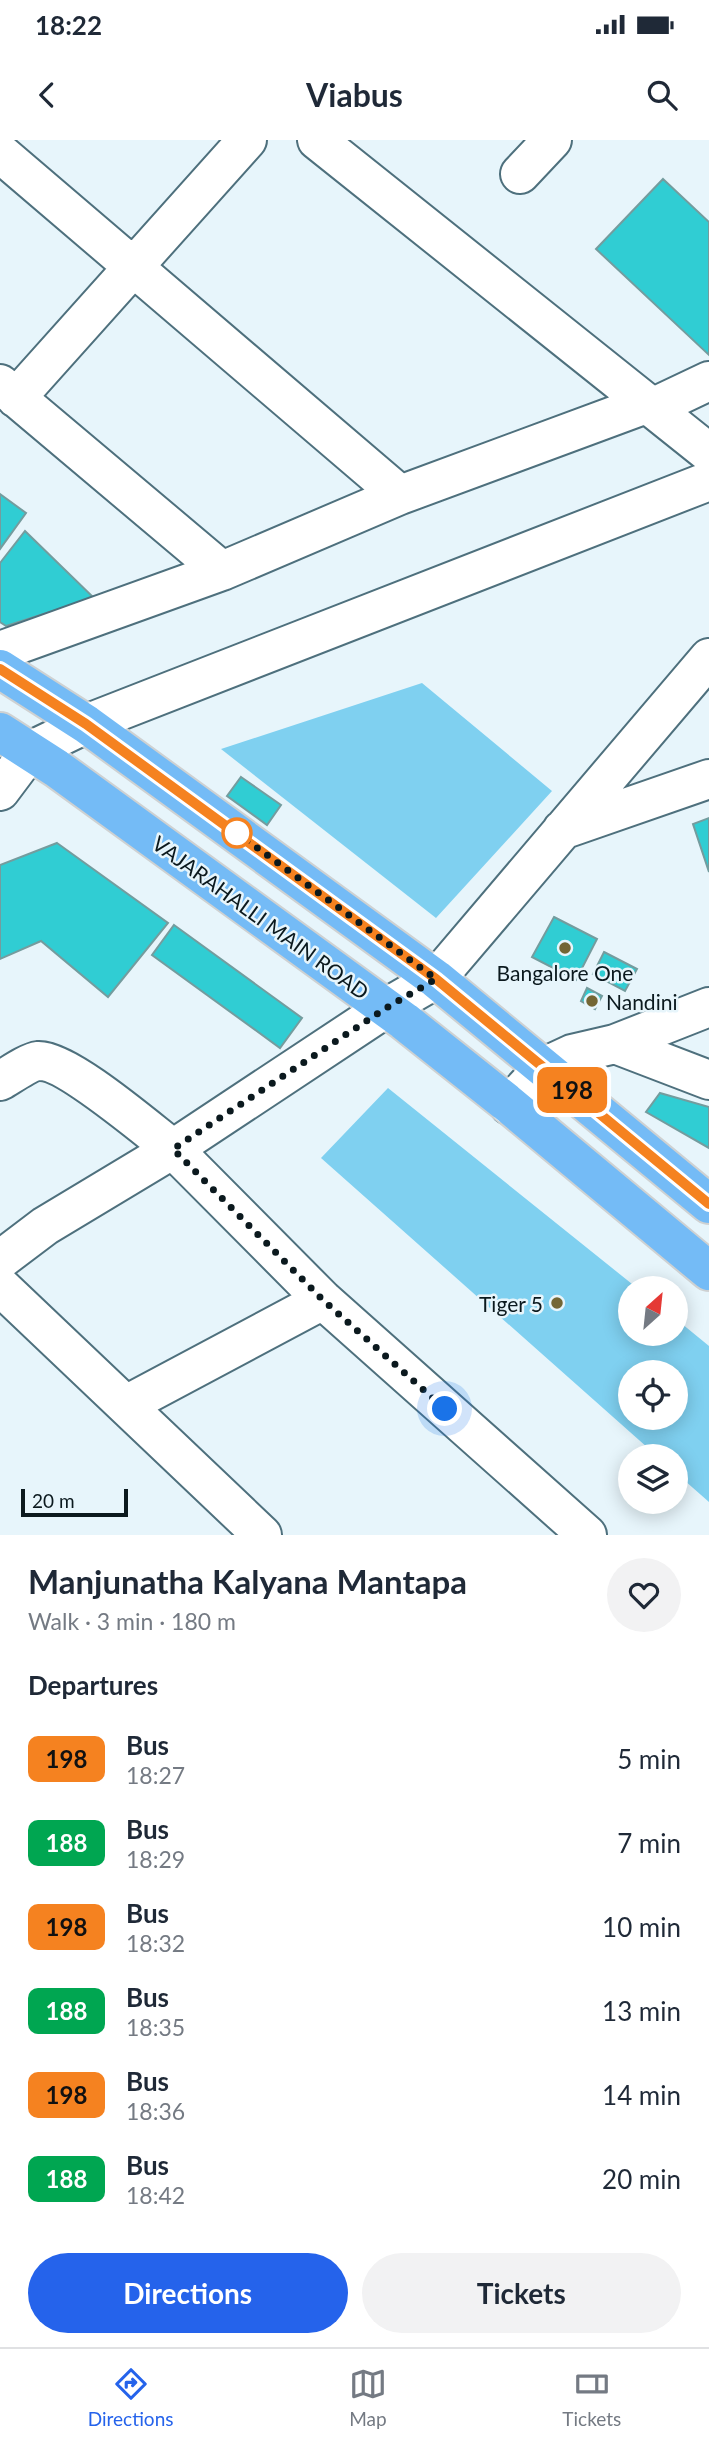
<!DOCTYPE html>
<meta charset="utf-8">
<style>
body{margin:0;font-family:Lato,sans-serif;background:#f2f2f3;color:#1f2937;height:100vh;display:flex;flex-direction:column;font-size:26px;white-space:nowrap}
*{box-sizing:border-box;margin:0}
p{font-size:23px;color:#747a83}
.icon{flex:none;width:38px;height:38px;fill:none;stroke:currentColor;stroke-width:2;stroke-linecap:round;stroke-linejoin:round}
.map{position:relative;height:1395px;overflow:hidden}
.panel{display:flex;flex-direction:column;background:#fff;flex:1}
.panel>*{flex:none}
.badge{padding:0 14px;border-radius:10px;font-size:24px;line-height:46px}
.needle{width:46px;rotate:27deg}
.fabs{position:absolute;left:618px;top:1136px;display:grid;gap:14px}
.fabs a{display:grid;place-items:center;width:70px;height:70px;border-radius:50%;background:#fff;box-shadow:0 4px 18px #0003;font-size:35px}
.scale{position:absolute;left:21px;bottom:18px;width:107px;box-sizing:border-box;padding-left:7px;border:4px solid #0b191e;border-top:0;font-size:19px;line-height:24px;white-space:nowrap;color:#0b191e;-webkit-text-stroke:5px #e7f5fb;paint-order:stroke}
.you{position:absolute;width:35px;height:35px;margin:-18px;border:5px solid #fff;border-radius:50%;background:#1a73e8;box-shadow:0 0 0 10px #1a73e833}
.map>.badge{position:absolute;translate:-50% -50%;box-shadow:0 0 0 4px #fff}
h2{padding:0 28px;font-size:26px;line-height:63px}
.round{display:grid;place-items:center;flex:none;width:74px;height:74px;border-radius:37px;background:#f2f2f3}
.overview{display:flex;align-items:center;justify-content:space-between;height:119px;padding:0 28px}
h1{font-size:33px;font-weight:700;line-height:52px}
.action{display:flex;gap:14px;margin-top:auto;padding:14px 28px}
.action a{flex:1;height:80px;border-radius:42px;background:#2563eb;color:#fff;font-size:28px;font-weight:700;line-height:80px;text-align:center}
.action a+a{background:#f2f2f3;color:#1f2937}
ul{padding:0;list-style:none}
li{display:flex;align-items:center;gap:21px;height:84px;padding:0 28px}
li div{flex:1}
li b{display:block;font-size:26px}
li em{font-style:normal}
li .badge{min-width:77px;font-weight:700;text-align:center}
.status{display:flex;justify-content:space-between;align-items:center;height:49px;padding:0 35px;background:#fff;direction:ltr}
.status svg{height:19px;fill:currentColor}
header{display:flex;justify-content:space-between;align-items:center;height:91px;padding:0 28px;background:#fff;font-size:32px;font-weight:700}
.menu{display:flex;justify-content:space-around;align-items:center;height:98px;border-top:2px solid #e0e1e3;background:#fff;font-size:19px;color:#747a83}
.menu a{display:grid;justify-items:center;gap:4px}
.menu .selected{color:#2563eb}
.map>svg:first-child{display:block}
.green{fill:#7fd0f0;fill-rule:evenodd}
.building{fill:#30cdd3;stroke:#749c9e;stroke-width:2}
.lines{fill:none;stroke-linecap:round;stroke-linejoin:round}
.minor-casing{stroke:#4e707d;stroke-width:42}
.major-casing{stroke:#ced1d2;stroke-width:42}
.minor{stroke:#fff;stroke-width:38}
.major{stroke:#74bbf6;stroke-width:38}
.line-casing{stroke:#fff;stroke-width:16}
.line{stroke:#f58220;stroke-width:10}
.walk{stroke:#0b191e;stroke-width:7;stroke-dasharray:0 12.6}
.stop-dot{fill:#fff;stroke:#f58220;stroke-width:3.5}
.poi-dot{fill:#736634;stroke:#e7f5fb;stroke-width:2.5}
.labels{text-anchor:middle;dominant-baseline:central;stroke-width:5;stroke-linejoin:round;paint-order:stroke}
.street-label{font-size:21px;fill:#0b191e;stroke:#e7f5fb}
.poi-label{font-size:21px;fill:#0b191e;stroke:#e7f5fb}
</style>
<div class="status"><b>18:22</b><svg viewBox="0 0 49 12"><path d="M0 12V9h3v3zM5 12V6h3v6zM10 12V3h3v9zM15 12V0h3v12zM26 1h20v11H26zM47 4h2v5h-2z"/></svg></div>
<header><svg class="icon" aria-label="back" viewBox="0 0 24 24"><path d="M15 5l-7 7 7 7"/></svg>Viabus<svg class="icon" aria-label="search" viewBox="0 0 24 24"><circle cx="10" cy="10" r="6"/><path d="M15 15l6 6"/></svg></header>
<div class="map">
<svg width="709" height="1395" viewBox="0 0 709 1395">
<rect width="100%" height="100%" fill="#e7f5fb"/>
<path class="green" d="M 422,543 L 552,651 L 436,778 L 221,609 Z
M 388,948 L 637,1148 L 630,1148 L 630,1194 L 676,1194 L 676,1179 L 709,1206 L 709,1362 L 676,1333 L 676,1316 L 657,1316 L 321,1018 ZM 630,1232 L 676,1232 L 676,1278 L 630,1278 Z"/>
<path class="building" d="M 663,39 L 709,82 L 709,215 L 596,109 Z
M 0,354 L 26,373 L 0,409 Z
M 25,391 L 94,458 L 6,486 L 0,482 L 0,423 Z
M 241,637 L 281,665 L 267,685 L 227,656 Z
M 709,678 L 709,732 L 693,684 Z
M 57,703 L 168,783 L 108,857 L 41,801 L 0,819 L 0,725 Z
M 554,777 L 597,799 L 576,840 L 532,817 Z
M 174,785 L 302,878 L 280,908 L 152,815 Z
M 604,812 L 637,829 L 625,851 L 593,834 Z
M 587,848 L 602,856 L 595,869 L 581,861 Z
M 660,953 L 709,967 L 709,1008 L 646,972 Z"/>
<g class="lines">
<g class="minor-casing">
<path id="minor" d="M 317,0 L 709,313
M 0,13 L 400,355
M 520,34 L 552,0
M 0,244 L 222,431
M 16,258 L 247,0
M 652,268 L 709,241
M 0,511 L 222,431 L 400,355 L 646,264
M 0,651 L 30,611 L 86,584 L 709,341
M 562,690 L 709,639
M 615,904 L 709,940
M 0,941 C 9,936 29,922 38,921 C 66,919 148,990 173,1009 L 323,1160 L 587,1395
M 509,965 L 544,927 L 572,914 L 615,904 L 709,867
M 0,1120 L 45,1086 L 173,1009 L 386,868 L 436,839 L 709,518
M 0,1146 L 262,1395
M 126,1265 L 323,1160"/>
</g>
<g class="major-casing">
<path id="major" d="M 0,529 L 86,584 L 436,839 L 709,1064
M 0,592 L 56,628 L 404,881 L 506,962 L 709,1131"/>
</g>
<use href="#minor" class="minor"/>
<use href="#major" class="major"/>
</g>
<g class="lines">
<g class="line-casing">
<path id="line" d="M 0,529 L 86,584 L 436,839 L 709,1064"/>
</g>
<use href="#line" class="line"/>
<path class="walk" d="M 237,693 L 436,839 L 386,868 L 173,1009 L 323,1160 L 445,1269"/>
</g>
<circle class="stop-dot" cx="237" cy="693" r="14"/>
<g class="poi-dot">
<circle cx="565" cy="808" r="7"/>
<circle cx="592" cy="861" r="7"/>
<circle cx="557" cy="1163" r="7"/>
</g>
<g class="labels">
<g class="street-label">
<text transform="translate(261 777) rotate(36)">VAJARAHALLI MAIN ROAD</text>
</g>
<g class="poi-label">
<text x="565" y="832">Bangalore One</text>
<text x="606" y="861" text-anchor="start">Nandini</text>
<text x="543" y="1163" text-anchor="end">Tiger 5</text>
</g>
</g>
</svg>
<div class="fabs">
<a><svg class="needle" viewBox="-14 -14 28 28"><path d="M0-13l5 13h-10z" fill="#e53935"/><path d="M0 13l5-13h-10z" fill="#747a83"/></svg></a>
<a><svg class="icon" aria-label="locate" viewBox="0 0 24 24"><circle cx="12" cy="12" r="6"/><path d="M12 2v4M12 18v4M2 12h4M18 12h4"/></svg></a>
<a><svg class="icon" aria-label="layers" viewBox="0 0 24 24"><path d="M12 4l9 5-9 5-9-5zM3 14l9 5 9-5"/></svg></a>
</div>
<div class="scale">20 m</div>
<div class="you" style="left:445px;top:1269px"></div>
<b class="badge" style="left:572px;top:950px;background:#f58220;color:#111">198</b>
</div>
<section class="panel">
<div class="overview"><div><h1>Manjunatha Kalyana Mantapa</h1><p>Walk · 3 min · 180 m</p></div><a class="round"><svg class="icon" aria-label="heart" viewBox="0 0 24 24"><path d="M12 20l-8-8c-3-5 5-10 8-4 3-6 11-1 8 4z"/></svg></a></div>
<h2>Departures</h2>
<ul>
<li><span class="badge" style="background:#f58220;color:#111">198</span><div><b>Bus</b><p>18:27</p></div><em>5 min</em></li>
<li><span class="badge" style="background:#00a651;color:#fff">188</span><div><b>Bus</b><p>18:29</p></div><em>7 min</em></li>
<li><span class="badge" style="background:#f58220;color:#111">198</span><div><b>Bus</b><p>18:32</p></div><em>10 min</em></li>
<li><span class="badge" style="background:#00a651;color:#fff">188</span><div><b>Bus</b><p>18:35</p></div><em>13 min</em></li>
<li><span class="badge" style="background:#f58220;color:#111">198</span><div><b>Bus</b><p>18:36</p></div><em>14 min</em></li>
<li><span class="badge" style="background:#00a651;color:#fff">188</span><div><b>Bus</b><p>18:42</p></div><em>20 min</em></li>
</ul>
<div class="action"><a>Directions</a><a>Tickets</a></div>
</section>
<nav class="menu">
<a class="selected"><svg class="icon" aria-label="directions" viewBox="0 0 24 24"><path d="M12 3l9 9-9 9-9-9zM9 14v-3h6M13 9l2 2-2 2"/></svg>Directions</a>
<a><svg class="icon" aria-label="map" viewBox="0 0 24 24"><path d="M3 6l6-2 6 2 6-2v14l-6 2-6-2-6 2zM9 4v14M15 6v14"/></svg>Map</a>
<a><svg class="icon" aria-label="tickets" viewBox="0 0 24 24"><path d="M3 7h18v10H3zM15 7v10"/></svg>Tickets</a>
</nav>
